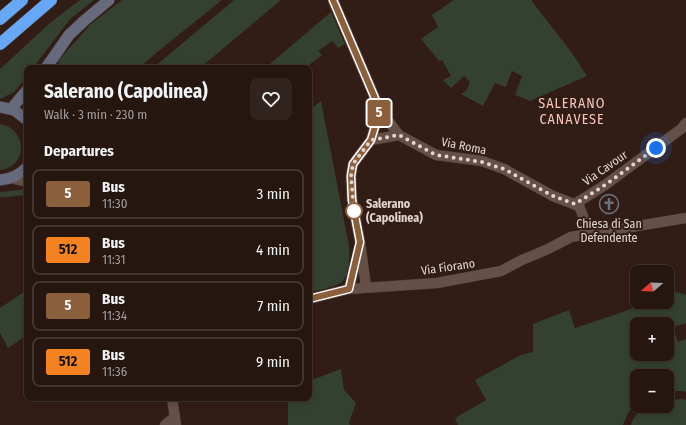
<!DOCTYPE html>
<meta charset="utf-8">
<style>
body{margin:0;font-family:"Fira Sans Condensed",sans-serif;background:#31231e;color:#f1f3f6;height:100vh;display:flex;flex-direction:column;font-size:15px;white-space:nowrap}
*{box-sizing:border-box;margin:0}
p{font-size:13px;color:#a39f9f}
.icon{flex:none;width:22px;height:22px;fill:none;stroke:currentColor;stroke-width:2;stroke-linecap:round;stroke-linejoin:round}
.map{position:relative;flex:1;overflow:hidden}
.sheet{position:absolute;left:24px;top:65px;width:288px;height:336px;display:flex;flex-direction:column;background:#251610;border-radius:8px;box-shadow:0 2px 6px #0003,0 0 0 1px #423530}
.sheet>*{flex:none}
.badge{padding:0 8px;border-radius:3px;font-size:14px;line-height:26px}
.needle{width:26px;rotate:251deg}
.tools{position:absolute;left:630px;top:265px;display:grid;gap:8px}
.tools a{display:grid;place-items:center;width:44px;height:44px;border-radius:8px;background:#251610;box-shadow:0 2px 6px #0003,0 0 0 1px #423530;font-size:20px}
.you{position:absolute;width:20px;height:20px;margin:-10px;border:3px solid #fff;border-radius:50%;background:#1a73e8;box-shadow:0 0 0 6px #1a73e833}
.map>.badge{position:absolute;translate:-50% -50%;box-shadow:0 0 0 2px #fff}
h2{padding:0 20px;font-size:15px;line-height:36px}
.round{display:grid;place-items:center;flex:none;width:42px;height:42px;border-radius:8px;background:#31231e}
.headline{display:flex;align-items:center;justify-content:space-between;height:68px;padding:0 20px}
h1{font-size:19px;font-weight:700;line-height:30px}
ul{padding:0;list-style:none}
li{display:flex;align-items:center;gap:12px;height:50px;margin:0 8px 6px;padding:0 12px;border:2px solid #423530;border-radius:8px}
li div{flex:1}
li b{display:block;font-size:15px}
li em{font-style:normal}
li .badge{min-width:44px;font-weight:700;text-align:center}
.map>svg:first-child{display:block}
.green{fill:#344030;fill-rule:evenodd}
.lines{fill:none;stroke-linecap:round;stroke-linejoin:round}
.minor-casing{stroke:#483834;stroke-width:11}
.secondary-casing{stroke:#483834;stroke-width:12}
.motorway-casing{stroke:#483834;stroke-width:13}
.minor{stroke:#664f47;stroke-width:10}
.secondary{stroke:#666a7c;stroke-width:11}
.motorway{stroke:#66a8f6;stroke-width:12}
.line-casing{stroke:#fff;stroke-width:9}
.line{stroke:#8b5e3c;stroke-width:6}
.walk{stroke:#e2d4cf;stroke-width:4;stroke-dasharray:0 7.2}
.stop-dot{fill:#fff;stroke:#8b5e3c;stroke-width:2}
.labels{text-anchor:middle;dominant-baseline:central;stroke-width:4;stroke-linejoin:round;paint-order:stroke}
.street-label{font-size:12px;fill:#e2d4cf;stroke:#311d16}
.stop-label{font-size:12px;font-weight:bold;fill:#e2d4cf;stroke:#311d16;text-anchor:start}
.poi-label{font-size:12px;fill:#e2d4cf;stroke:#311d16}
.quarter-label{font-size:14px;letter-spacing:1px;fill:#f6c5b7;stroke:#311d16}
</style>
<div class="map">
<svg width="686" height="425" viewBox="0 0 686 425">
<rect width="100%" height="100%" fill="#311d16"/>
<path class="green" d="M 80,0 L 94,0 L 70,19 L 33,68 L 27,68 L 27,77 L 14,92 L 0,99 L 0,69 L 51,22 Z
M 122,0 L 222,0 L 156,53 L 139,68 L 64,68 L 57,62 L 91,24 Z
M 234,0 L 281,0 L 200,68 L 153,68 Z
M 454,0 L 531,0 L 572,53 L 587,76 L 530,101 L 515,95 L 522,76 L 512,71 L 506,87 L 495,83 L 483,106 L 461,94 L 467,90 L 470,82 L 464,76 L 451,88 L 443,80 L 451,76 L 442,60 L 439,61 L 421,39 L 438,27 L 432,15 Z
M 331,12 L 345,44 L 338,48 L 332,41 L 318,51 L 322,55 L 305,68 L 265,68 Z
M 321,101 L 349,246 C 351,284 344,285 309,292 L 309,110 Z
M 0,124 C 28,129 28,167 0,170 Z
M 27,189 L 27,196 C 18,194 10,198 0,197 L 0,192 Z
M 27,290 L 27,335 L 8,348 L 0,333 L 0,308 Z
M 673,291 L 686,295 L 686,323 L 673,327 L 678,342 L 686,339 L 686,392 L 682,391 L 667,391 L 667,376 L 637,376 L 637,402 L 628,413 L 623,425 L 458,425 L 455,418 L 486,400 L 475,380 L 521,355 L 533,352 L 533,324 L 569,310 L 575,328 L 626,311 L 648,302 L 667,302 L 667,294 L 669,294 ZM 637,324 L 667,324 L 667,354 L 637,354 Z
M 309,362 L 312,380 L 341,369 L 344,390 L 356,403 L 349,422 L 350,425 L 288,425 L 288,398 L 309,398 Z
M 683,399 L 686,400 L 686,425 L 631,425 C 632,420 634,418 637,414 C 647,403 654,406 667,406 L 667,400 Z"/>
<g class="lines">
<g class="minor-casing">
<path id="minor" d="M 333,0 L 380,110 L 399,135 L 436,155 L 482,161 L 504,169 L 553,196 L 579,206 L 587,226 L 584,235
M 371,140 L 399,135
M 10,178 L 27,182
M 575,204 L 605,185 L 681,129 L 686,123
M 366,287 L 360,242 L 352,200 L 351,176 L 353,164 L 371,140 L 380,110
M 349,289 L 359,248
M 309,299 L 349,289 L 437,283 L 501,271 L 522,260 L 548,249 L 571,237 L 686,218
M 172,398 L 176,425
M 165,425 L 175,417"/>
</g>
<g class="secondary-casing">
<path id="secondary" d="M 46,68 L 69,35 L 85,20 L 109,0
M 0,107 L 14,110 L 27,120
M 11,109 L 27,90
M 0,180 C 11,179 20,175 27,167"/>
</g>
<g class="motorway-casing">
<path id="motorway" d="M 0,19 L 22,0
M 0,44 L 51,0"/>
</g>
<use href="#minor" class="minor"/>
<use href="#secondary" class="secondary"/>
<use href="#motorway" class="motorway"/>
</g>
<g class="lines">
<g class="line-casing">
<path id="line" d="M 309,299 L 349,289 L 360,242 L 352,200 L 351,176 L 353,164 L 371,140 L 380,110 L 333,0"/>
</g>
<use href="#line" class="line"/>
<path class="walk" d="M 354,211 L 351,176 L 353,164 L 371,140 L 399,135 L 436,155 L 482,162 L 504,169 L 553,196 L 575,204 L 605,185 L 656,148"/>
</g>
<defs>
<g id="church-ring" transform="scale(1)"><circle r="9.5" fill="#311d16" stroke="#6b7280" stroke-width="1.5"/><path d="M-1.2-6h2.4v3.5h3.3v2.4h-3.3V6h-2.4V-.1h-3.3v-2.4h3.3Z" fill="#6b7280"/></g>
</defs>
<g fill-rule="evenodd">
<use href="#church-ring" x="609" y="204"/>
</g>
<circle class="stop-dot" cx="354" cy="211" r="8"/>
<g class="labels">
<g class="street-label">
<text transform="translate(464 146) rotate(11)">Via Roma</text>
<text transform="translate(605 168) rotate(-35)">Via Cavour</text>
<text transform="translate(448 267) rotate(-8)">Via Fiorano</text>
</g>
<g class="stop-label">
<text x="366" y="204">Salerano<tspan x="366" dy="14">(Capolinea)</tspan></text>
</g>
<g class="poi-label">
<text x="609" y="224">Chiesa di San<tspan x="609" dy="14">Defendente</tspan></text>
</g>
<g class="quarter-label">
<text x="572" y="103">SALERANO<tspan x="572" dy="16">CANAVESE</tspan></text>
</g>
</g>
</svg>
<div class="tools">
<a><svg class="needle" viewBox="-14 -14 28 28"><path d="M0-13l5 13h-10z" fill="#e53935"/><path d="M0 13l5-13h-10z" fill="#a39f9f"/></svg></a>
<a>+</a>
<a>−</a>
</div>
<div class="you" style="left:656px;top:148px"></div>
<b class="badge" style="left:379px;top:113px;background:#8b5e3c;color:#fff">5</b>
<section class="sheet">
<div class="headline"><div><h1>Salerano (Capolinea)</h1><p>Walk · 3 min · 230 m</p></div><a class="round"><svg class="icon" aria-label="heart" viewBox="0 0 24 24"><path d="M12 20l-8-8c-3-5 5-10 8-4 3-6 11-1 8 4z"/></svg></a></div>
<h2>Departures</h2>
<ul>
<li><span class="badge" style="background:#8b5e3c;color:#fff">5</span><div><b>Bus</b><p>11:30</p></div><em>3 min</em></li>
<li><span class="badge" style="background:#f58220;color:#111">512</span><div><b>Bus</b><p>11:31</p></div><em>4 min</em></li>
<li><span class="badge" style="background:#8b5e3c;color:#fff">5</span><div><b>Bus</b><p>11:34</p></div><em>7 min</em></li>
<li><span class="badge" style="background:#f58220;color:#111">512</span><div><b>Bus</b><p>11:36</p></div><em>9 min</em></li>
</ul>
</section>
</div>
